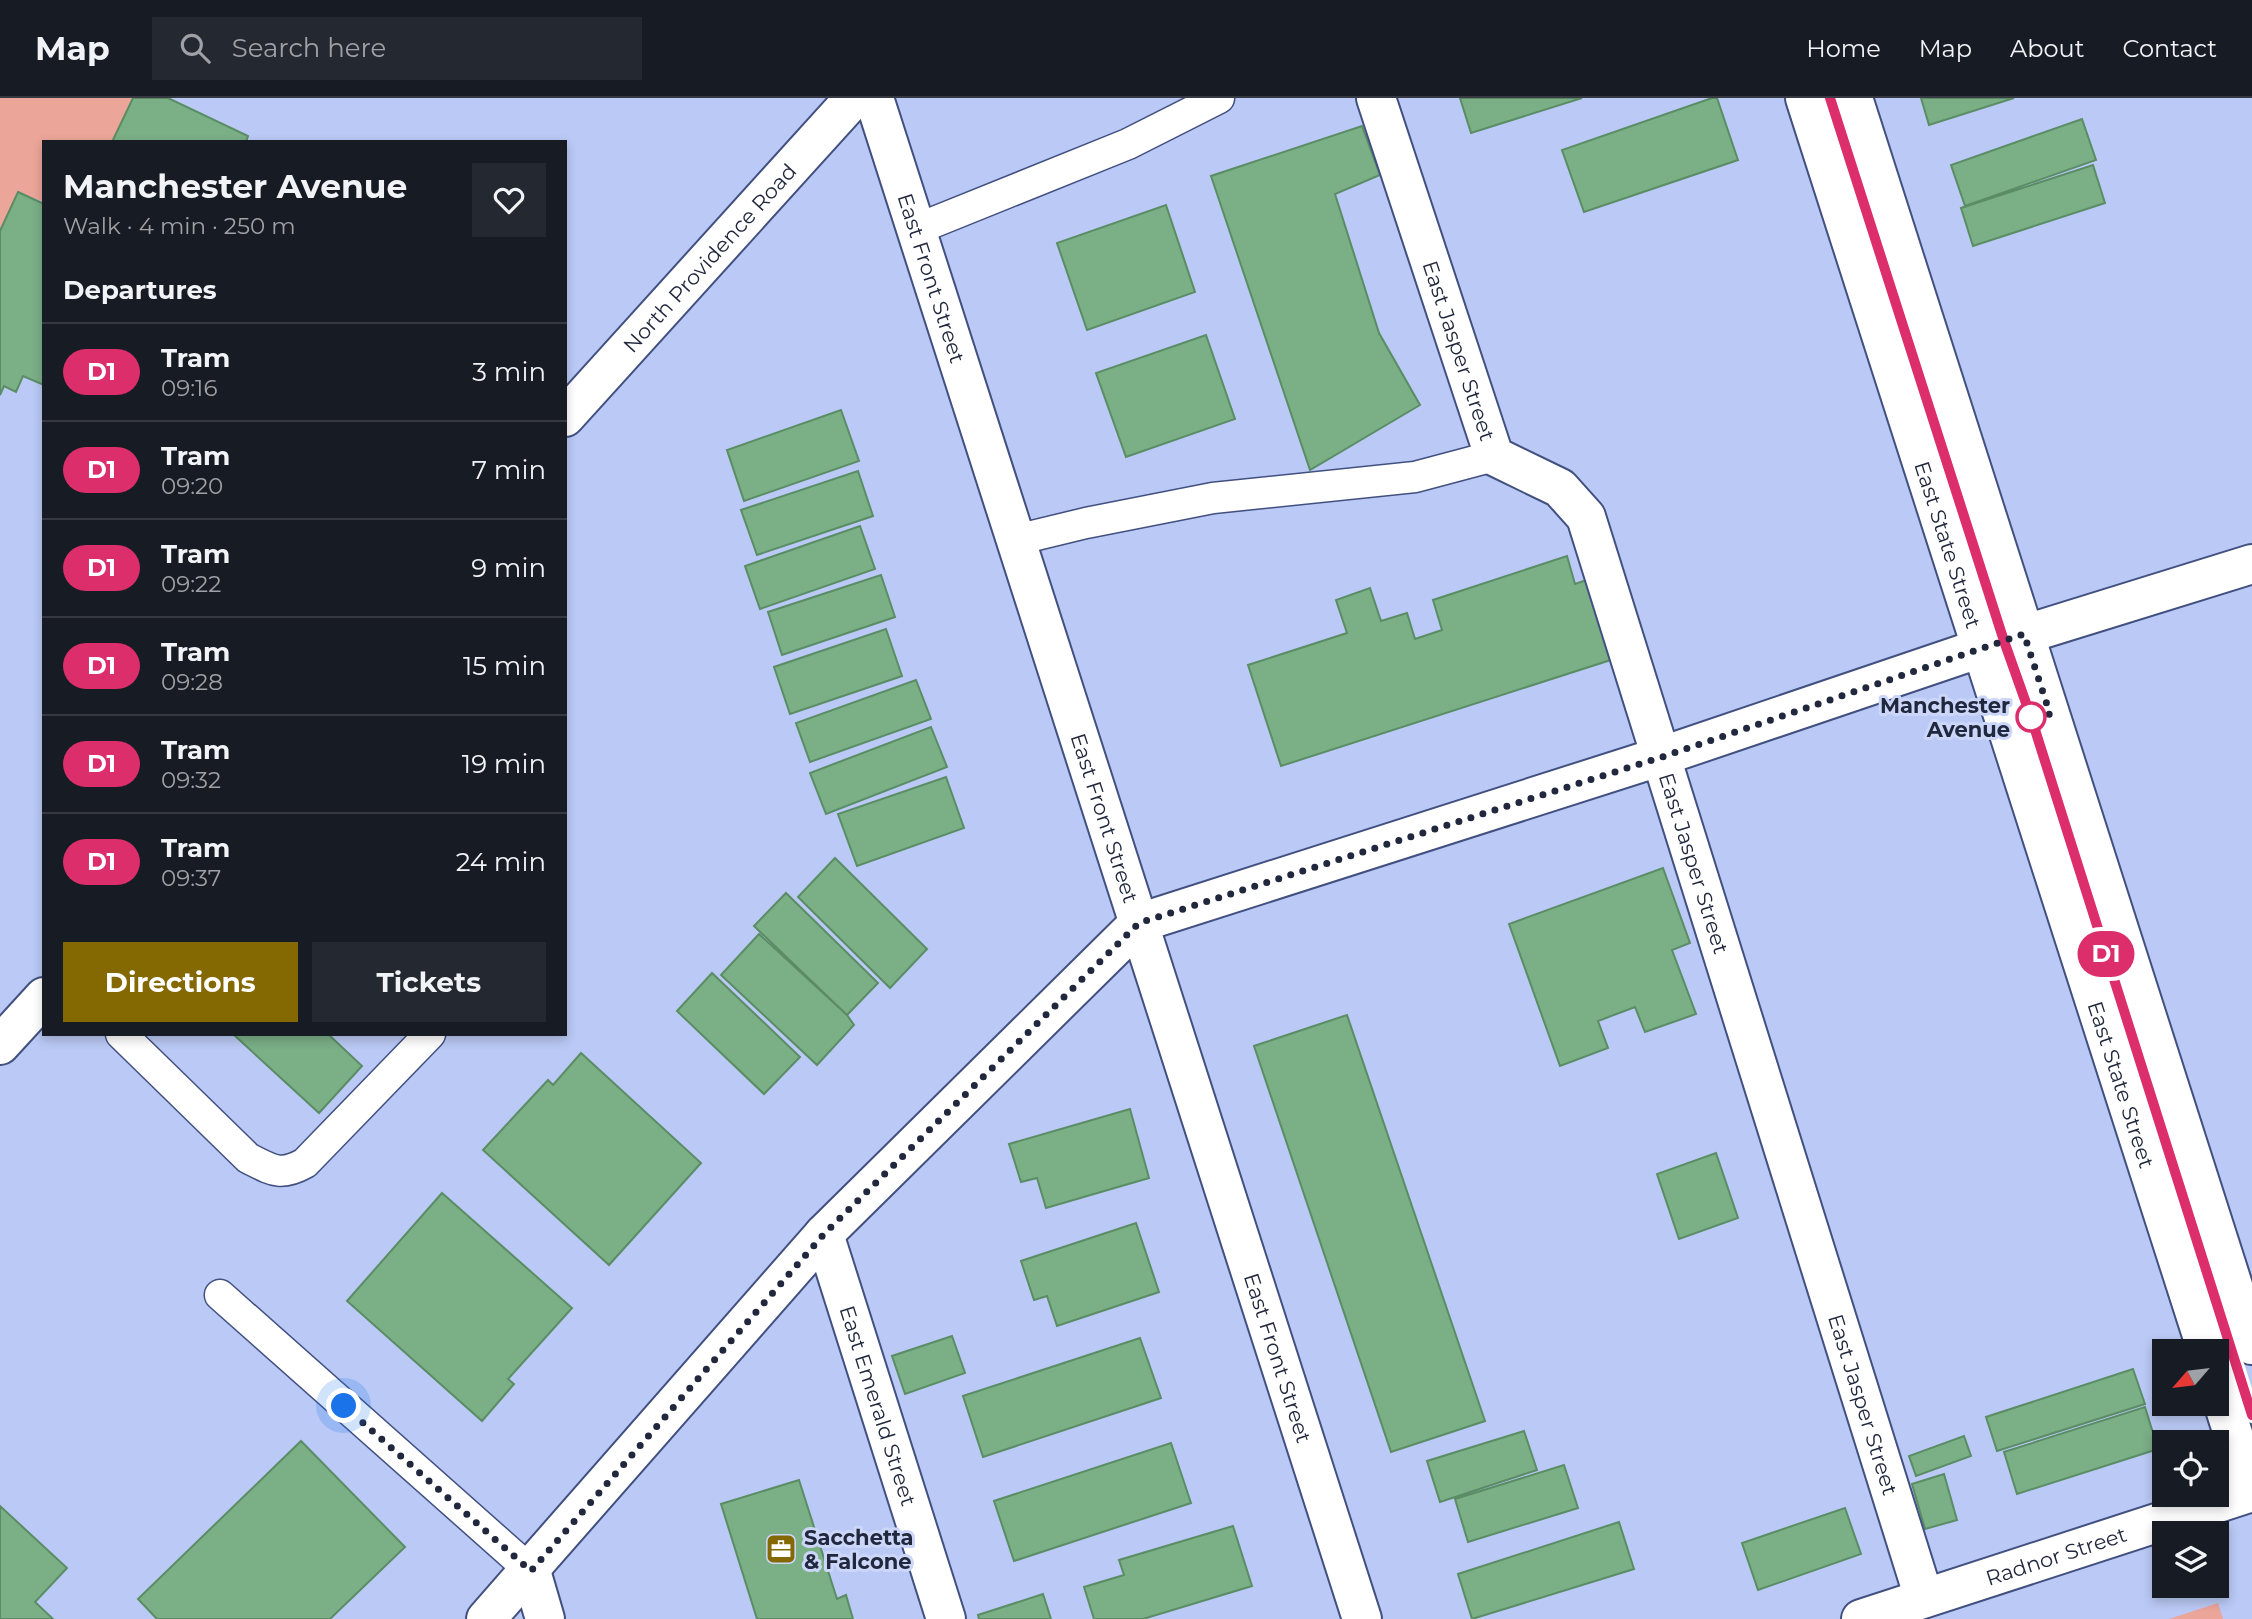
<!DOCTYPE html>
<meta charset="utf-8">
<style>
body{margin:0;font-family:Montserrat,sans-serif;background:#242831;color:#f1f3f6;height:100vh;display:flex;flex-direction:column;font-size:26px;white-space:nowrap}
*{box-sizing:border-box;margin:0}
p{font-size:23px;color:#9ea1a6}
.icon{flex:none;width:38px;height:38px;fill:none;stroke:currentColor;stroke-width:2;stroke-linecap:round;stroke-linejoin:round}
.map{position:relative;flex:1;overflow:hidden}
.side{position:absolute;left:42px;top:42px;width:525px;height:896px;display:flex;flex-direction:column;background:#171b24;border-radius:0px;box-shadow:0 4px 10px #0003}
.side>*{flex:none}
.badge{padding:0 14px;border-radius:23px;font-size:24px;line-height:46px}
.needle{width:46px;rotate:242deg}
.fabs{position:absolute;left:2152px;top:1241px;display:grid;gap:14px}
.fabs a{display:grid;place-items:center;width:77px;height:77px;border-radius:0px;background:#171b24;box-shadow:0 4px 10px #0003;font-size:35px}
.you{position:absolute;width:35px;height:35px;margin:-18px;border:5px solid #fff;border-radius:50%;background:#1a73e8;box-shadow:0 0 0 10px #1a73e833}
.map>.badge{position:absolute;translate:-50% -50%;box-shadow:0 0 0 4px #fff}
h2{padding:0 21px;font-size:26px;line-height:63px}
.round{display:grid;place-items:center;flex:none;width:74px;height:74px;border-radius:0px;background:#242831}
.headline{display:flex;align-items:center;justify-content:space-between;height:119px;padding:0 21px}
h1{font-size:33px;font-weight:700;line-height:52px}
.button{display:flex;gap:14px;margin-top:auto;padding:14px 21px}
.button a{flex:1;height:80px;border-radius:0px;background:#846903;color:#fff;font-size:28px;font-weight:700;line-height:80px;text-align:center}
.button a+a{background:#242831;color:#f1f3f6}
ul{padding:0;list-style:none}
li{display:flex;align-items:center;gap:21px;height:98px;padding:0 21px;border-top:2px solid #363941}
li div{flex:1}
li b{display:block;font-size:26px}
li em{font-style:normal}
li .badge{min-width:77px;font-weight:700;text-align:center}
header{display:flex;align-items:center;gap:42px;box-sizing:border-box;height:98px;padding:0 35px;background:#171b24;border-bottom:2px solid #363941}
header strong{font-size:33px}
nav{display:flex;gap:38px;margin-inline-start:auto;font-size:24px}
.search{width:490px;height:63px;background:#242831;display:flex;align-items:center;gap:18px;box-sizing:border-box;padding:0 24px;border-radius:0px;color:#9ea1a6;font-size:26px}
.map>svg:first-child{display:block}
.green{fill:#eba599}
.building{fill:#7baf86;stroke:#5a8d65;stroke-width:2}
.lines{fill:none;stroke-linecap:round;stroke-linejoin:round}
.service-casing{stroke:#425080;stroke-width:33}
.minor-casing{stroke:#425080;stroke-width:42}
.primary-casing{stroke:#425080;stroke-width:42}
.service{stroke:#fff;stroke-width:30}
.minor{stroke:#fff;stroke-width:38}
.primary{stroke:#fff;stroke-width:38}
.tram{stroke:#7480a1;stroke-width:2}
.line-casing{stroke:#fff;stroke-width:16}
.line{stroke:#dc2e6b;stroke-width:10}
.walk{stroke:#21283d;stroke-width:7;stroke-dasharray:0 12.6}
.stop-dot{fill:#fff;stroke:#dc2e6b;stroke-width:3.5}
.labels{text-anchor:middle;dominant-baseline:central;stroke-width:6;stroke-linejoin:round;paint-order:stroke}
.street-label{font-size:21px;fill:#21283d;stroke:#cbd6f8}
.stop-label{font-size:21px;font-weight:bold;fill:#21283d;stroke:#cbd6f8;text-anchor:end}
.poi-label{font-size:21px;font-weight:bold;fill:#21283d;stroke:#cbd6f8;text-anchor:start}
</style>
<header>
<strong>Map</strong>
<div class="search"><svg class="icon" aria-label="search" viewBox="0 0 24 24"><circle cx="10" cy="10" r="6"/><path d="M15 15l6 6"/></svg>Search here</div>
<nav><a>Home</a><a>Map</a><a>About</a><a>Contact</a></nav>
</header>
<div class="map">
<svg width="2252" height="1521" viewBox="0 0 2252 1521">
<rect width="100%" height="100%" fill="#bac9f5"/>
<path class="green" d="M 0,0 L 133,0 L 113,44 L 44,44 L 44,104 L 18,94 L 0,133 Z
M 2218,1505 L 2223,1521 L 2169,1521 Z"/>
<path class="building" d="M 133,0 L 168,0 L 248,38 L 246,44 L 112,44 Z
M 1460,0 L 1582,0 L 1471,35 Z
M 1712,0 L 1717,0 L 1738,62 L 1584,114 L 1562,52 Z
M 1921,0 L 2014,0 L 1929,27 Z
M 2082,21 L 2096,62 L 1965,108 L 1951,67 Z
M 1362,28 L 1380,77 L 1335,96 L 1379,235 L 1420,307 L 1310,372 L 1211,78 Z
M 2093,67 L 2105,105 L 1973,148 L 1961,110 Z
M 18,94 L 44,106 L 44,287 L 23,278 L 16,294 L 4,288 L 0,297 L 0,133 Z
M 1166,107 L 1195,194 L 1087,232 L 1057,145 Z
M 1206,237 L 1235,321 L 1126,359 L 1096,275 Z
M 841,312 L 859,363 L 744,403 L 727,352 Z
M 858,373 L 873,418 L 757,457 L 741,412 Z
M 860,428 L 875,471 L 760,511 L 745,468 Z
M 1567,458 L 1575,486 L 1595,479 L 1620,559 L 1281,668 L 1248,567 L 1347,535 L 1336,502 L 1370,490 L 1381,523 L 1407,515 L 1415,541 L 1442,532 L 1433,502 Z
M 881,477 L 895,519 L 782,557 L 768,514 Z
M 886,531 L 902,578 L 790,616 L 774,569 Z
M 916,582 L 931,621 L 810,664 L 796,625 Z
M 931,629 L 947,669 L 826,716 L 810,675 Z
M 946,679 L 964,730 L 857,768 L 838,716 Z
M 835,760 L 927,851 L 890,890 L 798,799 Z
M 1663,770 L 1690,845 L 1672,852 L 1696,916 L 1645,934 L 1635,909 L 1598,923 L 1608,950 L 1560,968 L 1509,826 Z
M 786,795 L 878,885 L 847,917 L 754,828 Z
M 759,836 L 847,917 L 854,927 L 817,967 L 721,877 Z
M 712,875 L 800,959 L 764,996 L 677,913 Z
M 1347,917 L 1485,1323 L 1391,1354 L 1254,948 Z
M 233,936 L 328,936 L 362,968 L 319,1015 Z
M 581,955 L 701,1065 L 609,1167 L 483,1052 L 548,982 L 553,987 Z
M 1130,1011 L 1149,1080 L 1046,1110 L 1037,1080 L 1021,1084 L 1009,1046 Z
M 1716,1055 L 1738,1120 L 1679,1141 L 1657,1076 Z
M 442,1095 L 572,1210 L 508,1281 L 514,1286 L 482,1323 L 347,1203 Z
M 1136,1125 L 1159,1194 L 1057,1228 L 1047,1198 L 1034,1202 L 1021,1163 Z
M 952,1238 L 965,1275 L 905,1296 L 892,1258 Z
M 1140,1240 L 1161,1300 L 983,1359 L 963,1298 Z
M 2133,1271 L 2145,1306 L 1997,1353 L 1986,1319 Z
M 2145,1309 L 2158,1351 L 2017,1396 L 2004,1354 Z
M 1524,1333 L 1537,1372 L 1440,1404 L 1427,1363 Z
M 1964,1338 L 1971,1358 L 1916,1378 L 1909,1358 Z
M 301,1343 L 405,1449 L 330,1521 L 157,1521 L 138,1501 Z
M 1171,1345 L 1191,1405 L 1014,1463 L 994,1403 Z
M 1564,1367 L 1578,1410 L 1468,1444 L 1455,1401 Z
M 1944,1376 L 1957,1422 L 1925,1431 L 1912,1386 Z
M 799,1382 L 837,1501 L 846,1497 L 853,1521 L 757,1521 L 721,1406 Z
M 0,1408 L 67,1470 L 35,1504 L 53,1521 L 0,1521 Z
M 1845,1410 L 1861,1456 L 1758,1492 L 1742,1445 Z
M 1619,1424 L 1634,1471 L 1472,1521 L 1458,1476 Z
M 1233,1428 L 1252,1488 L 1143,1521 L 1094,1521 L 1084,1489 L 1124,1477 L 1119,1462 Z
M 1043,1496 L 1051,1521 L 979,1521 L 978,1517 Z"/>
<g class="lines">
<g class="service-casing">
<path id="service" d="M 917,131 L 1128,46 L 1219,0
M 1016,442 L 1086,425 L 1213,400 L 1415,379 L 1494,358
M 121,936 L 248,1060 C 272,1072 280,1079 305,1065 L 430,936
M 220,1197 L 531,1473"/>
</g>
<g class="minor-casing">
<g id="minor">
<path id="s1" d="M 874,0 L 1362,1521"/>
<path id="s2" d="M 1376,0 L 1494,358 L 1560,390 L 1586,419 L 1924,1500"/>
<path id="s3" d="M 1805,0 L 2207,1253"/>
<path d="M 1853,0 L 2252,1247"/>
<path id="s4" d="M 824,1136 L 946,1521"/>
<path d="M 2217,1286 L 2252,1395"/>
<path d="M 531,1473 L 545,1521"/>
<path d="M 486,1521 L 824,1136 L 1139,825 L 1662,658 L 1981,550 L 2252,466"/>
<path id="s5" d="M 1861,1521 L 2252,1394"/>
</g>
</g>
<g class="primary-casing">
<g id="primary">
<path id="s6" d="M 565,319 L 854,0"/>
<path d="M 0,947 L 44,899"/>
</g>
</g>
<use href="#service" class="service"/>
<use href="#minor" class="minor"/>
<use href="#primary" class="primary"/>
<path class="tram" d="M 1830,0 L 2004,543 L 2031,619 L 2252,1317"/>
</g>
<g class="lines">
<g class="line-casing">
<path id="line" d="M 1830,0 L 2004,543 L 2031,619 L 2252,1317"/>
</g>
<use href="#line" class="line"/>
<path class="walk" d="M 344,1308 L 531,1473 L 824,1136 L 1139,825 L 1662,659 L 2024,536 L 2050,616 L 2031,619"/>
</g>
<defs>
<g id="office-square" transform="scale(1.575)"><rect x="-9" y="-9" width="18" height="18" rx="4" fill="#846903" stroke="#cbd6f8"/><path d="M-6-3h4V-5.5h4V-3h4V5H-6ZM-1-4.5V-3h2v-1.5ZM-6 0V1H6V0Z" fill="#fff"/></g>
</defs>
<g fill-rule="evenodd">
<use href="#office-square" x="781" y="1451"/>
</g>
<circle class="stop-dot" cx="2031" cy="619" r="14"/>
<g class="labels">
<g class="street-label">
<text stroke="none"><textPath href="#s6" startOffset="215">North Providence Road</textPath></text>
<text stroke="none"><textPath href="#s1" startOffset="189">East Front Street</textPath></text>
<text stroke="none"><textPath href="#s2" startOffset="266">East Jasper Street</textPath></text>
<text stroke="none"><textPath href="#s3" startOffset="469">East State Street</textPath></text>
<text stroke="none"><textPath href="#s1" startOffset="756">East Front Street</textPath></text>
<text stroke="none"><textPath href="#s2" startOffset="852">East Jasper Street</textPath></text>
<text stroke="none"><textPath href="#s3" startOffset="1036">East State Street</textPath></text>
<text stroke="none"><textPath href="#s1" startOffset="1323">East Front Street</textPath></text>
<text stroke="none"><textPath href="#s2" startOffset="1419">East Jasper Street</textPath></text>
<text stroke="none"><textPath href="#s4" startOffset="180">East Emerald Street</textPath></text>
<text stroke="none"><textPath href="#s5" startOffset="205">Radnor Street</textPath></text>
</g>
<g class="stop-label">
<text x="2010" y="607">Manchester<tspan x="2010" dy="24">Avenue</tspan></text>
</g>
<g class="poi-label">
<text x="804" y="1439">Sacchetta<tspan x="804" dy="24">&amp; Falcone</tspan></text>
</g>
</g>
</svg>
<div class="fabs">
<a><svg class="needle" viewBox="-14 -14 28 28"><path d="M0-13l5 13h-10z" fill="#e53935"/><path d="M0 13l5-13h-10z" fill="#9ea1a6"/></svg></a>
<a><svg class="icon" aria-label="locate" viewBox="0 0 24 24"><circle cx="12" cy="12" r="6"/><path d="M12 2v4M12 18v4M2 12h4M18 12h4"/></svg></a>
<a><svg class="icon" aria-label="layers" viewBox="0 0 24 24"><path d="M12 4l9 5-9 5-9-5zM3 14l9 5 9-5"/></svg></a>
</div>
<div class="you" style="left:344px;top:1308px"></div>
<b class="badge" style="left:2106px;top:856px;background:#dc2e6b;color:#fff">D1</b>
<section class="side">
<div class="headline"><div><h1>Manchester Avenue</h1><p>Walk · 4 min · 250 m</p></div><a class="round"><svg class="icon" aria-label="heart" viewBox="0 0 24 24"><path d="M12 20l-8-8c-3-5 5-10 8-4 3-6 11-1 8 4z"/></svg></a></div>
<h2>Departures</h2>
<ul>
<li><span class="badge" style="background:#dc2e6b;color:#fff">D1</span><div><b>Tram</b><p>09:16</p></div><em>3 min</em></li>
<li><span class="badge" style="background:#dc2e6b;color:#fff">D1</span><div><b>Tram</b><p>09:20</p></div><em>7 min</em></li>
<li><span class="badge" style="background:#dc2e6b;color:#fff">D1</span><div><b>Tram</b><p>09:22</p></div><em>9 min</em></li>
<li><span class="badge" style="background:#dc2e6b;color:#fff">D1</span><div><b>Tram</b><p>09:28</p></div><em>15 min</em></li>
<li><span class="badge" style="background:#dc2e6b;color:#fff">D1</span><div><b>Tram</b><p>09:32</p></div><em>19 min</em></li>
<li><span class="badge" style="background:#dc2e6b;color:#fff">D1</span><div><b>Tram</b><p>09:37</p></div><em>24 min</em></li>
</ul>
<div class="button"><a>Directions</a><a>Tickets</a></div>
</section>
</div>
